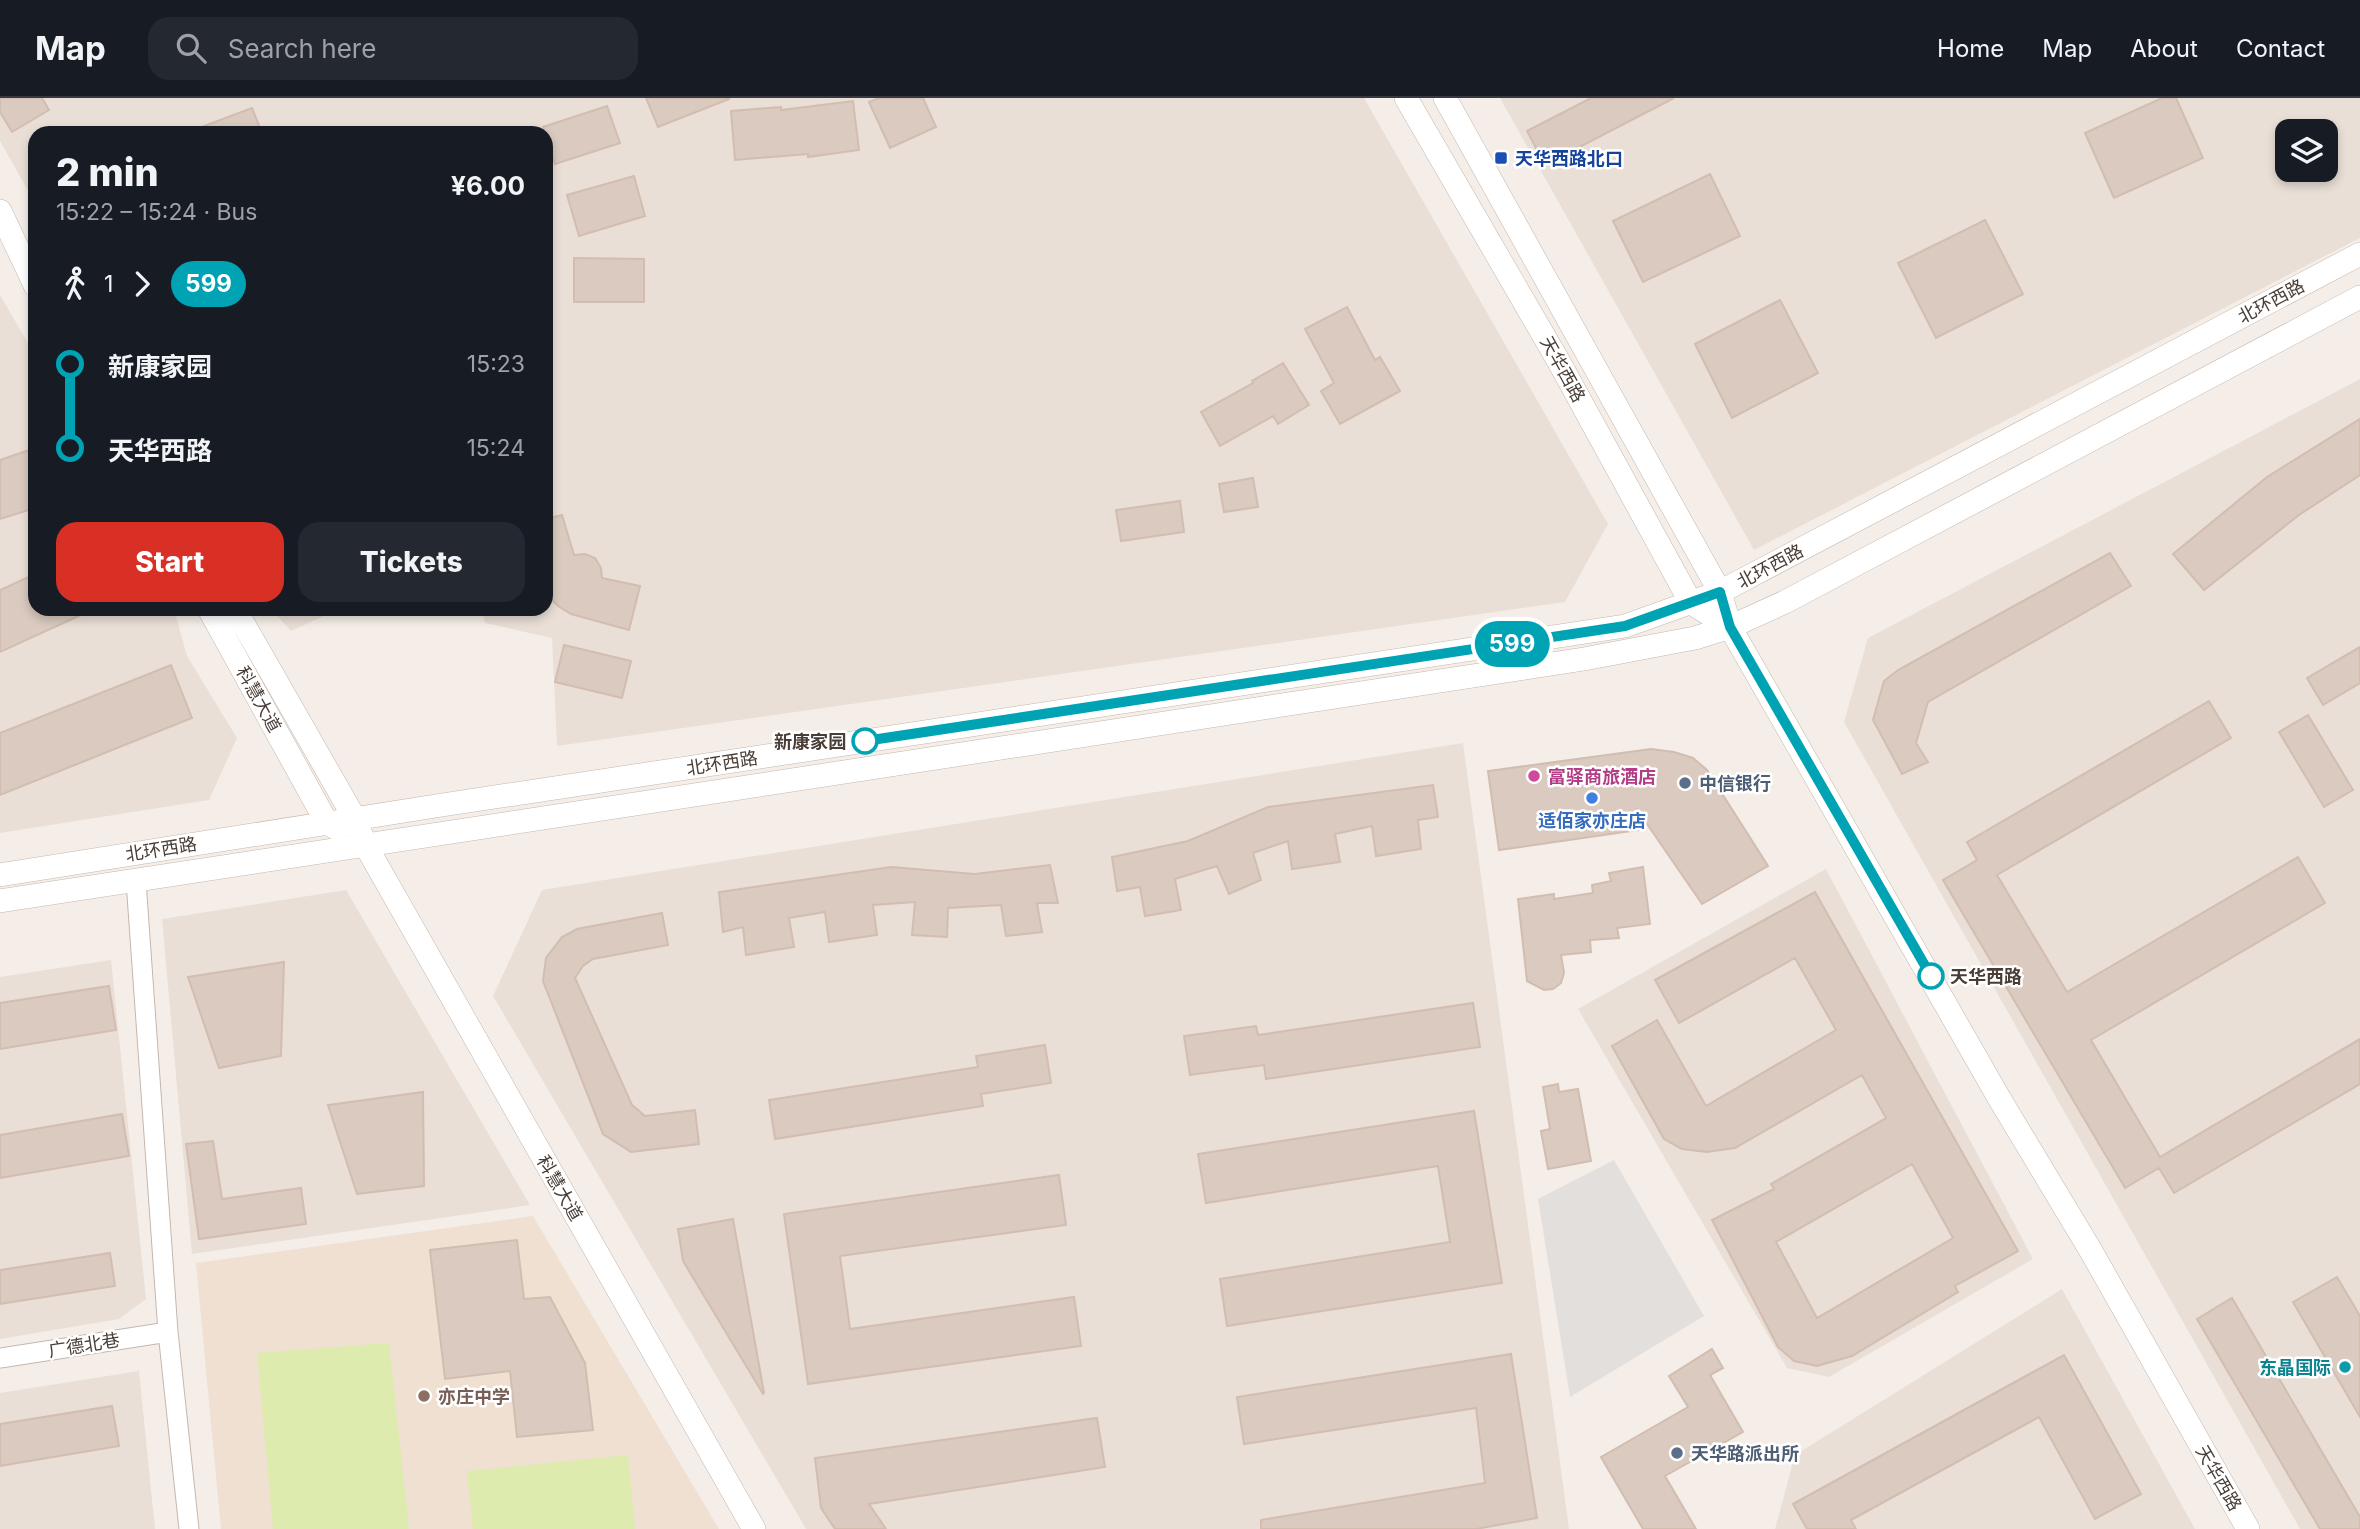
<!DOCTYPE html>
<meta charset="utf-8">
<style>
body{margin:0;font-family:Inter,"Noto Sans SC",sans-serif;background:#242831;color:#f1f3f6;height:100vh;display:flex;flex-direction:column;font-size:26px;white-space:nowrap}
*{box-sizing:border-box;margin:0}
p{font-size:23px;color:#9ea1a6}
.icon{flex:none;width:38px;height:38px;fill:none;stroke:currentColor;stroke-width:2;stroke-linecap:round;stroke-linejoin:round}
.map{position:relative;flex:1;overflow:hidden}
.side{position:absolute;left:28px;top:28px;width:525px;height:490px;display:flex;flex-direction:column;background:#171b24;border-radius:21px;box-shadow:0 4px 10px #0003}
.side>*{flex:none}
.badge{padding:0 14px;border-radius:23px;font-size:24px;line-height:46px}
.fabs{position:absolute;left:2275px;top:21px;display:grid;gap:14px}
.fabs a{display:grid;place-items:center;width:63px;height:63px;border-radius:14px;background:#171b24;box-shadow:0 4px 10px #0003;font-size:35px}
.map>.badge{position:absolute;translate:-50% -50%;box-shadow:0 0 0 4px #fff}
.legs{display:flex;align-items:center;gap:10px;height:77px;padding:0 28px;font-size:23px}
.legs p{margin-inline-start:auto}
.head{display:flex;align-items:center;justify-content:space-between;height:119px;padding:0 28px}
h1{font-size:38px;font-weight:800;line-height:52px}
.button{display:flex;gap:14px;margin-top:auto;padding:14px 28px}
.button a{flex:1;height:80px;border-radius:21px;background:#d93025;color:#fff;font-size:28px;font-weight:800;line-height:80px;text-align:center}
.button a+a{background:#242831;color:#f1f3f6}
ul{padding:0 28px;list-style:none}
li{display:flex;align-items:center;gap:24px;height:84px;font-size:26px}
li i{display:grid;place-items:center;width:10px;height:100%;margin:0 9px;background:currentColor}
li i::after{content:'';width:18px;height:18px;margin:-9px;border:5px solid;border-radius:50%;background:#171b24}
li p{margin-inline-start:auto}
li:first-child i{background:linear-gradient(#0000 50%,currentColor 0)}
li:last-child i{background:linear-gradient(currentColor 50%,#0000 0)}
header{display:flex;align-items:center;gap:42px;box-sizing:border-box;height:98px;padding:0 35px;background:#171b24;border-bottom:2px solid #363941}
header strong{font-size:33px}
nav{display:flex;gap:38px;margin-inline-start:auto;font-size:24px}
.search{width:490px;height:63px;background:#242831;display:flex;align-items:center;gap:18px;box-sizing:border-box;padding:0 24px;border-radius:21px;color:#9ea1a6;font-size:26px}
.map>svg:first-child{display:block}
.residential{fill:#e9dfd6;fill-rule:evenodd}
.education{fill:#efe0d1}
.green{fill:#ddebaf}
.parking{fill:#e3dfdd}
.building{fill:#dacac0;stroke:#d2bdb0;stroke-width:2;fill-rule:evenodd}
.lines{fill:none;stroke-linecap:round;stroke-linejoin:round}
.minor-casing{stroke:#c4b7ad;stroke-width:21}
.tertiary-casing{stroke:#c4b7ad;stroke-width:24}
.minor{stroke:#fff;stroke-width:19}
.tertiary{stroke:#fff;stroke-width:23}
.line-1-casing{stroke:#fff;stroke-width:16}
.line-1{stroke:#00a3b4;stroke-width:10}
.transit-dot{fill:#1a4fb4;stroke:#fff;stroke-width:2.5}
.stop-1-dot{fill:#fff;stroke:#00a3b4;stroke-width:3.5}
.hotel-dot{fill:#d1479c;stroke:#fff;stroke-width:2.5}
.service-dot{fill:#5c6f8a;stroke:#fff;stroke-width:2.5}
.shop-dot{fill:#3f7fe0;stroke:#fff;stroke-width:2.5}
.culture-dot{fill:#0f9aa8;stroke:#fff;stroke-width:2.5}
.education-dot{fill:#8d6e63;stroke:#fff;stroke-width:2.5}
.labels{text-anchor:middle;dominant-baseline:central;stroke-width:5;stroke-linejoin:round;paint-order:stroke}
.transit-label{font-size:18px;font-weight:bold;fill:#164399;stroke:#fff;text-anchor:start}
.street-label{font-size:18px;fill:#493d36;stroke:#fff}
.stop-label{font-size:18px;font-weight:bold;fill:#493d36;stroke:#fff;text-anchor:end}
.hotel-label{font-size:18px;font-weight:bold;fill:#b23c85;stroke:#fff;text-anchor:start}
.service-label{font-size:18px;font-weight:bold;fill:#4e5e75;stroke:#fff;text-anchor:start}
.shop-label{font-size:18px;font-weight:bold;fill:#366cbe;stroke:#fff}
.culture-label{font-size:18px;font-weight:bold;fill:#0d838f;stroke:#fff;text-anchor:end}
.education-label{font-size:18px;font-weight:bold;fill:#785e54;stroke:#fff;text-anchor:start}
</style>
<header>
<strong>Map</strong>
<div class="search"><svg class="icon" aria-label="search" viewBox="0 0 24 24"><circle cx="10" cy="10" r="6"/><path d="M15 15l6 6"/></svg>Search here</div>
<nav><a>Home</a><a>Map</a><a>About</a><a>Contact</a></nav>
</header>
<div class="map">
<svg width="2360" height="1431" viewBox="0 0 2360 1431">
<rect width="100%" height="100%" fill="#f5eee8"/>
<path class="residential" d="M 0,0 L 1364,0 L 1608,426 L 1565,504 L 557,648 L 552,540 L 485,525 L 482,511 L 546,511 L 546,35 L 35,35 L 35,105 L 0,43 Z
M 1500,0 L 2360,0 L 2360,140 L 1754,452 ZM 2287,33 L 2326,33 L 2326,72 L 2287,72 Z
M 0,197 L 35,257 L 35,511 L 174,511 L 187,558 L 237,640 L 209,702 L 0,735 Z
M 2360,281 L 2360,1431 L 2300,1431 L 1844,624 L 1868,540 Z
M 271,511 L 339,511 L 291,533 Z
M 1463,645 L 1569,1431 L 806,1431 L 493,898 L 542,792 Z
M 1826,771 L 2033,1161 L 1829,1279 L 1787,1270 L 1578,911 Z
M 346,792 L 530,1107 L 192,1156 L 162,821 Z
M 111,862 L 146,1201 L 119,1221 L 0,1241 L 0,879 Z
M 2062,1191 L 2195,1431 L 1775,1431 L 1795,1357 Z
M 139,1273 L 155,1431 L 0,1431 L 0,1295 Z"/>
<path class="education" d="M 533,1118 L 719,1431 L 221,1431 L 196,1165 Z"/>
<path class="green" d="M 389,1245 L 409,1431 L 273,1431 L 257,1255 Z
M 628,1357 L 635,1431 L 473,1431 L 467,1373 Z"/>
<path class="parking" d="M 1614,1062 L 1704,1218 L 1570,1299 L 1538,1101 Z"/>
<path class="building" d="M 0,0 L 42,0 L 49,12 L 12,34 L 0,14 Z
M 646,0 L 729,0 L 729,1 L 658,29 Z
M 879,0 L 923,0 L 936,29 L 890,50 L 869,4 Z
M 1591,0 L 1674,0 L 1545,67 L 1527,33 Z
M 2162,0 L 2176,0 L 2203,60 L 2114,100 L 2085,35 Z
M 853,3 L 859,52 L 808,59 L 808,56 L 735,62 L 731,13 L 781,9 L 781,12 Z
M 607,8 L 620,45 L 555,66 L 543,29 Z
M 252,10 L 262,35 L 191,35 L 191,33 Z
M 1710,76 L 1740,138 L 1643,184 L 1613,123 Z
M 634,78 L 645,118 L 579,138 L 567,97 Z
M 1985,122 L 2023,196 L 1936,240 L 1898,165 Z
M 574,160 L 644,161 L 644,204 L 574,204 Z
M 1780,202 L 1818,275 L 1732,320 L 1695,246 Z
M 1347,209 L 1375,262 L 1380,259 L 1400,293 L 1340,326 L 1321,293 L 1334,285 L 1305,231 Z
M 1283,265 L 1309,307 L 1278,326 L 1273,318 L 1220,348 L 1201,314 L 1253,285 L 1252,283 Z
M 2360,321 L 2360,377 L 2299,417 L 2204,492 L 2173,456 L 2267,379 Z
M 35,350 L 35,410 L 0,421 L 0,362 Z
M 1253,380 L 1258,409 L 1224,414 L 1219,386 Z
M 1180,403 L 1184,434 L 1121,443 L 1116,412 Z
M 562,417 L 574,457 L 585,456 L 595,460 L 601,470 L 602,480 L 640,488 L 629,532 L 571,516 L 558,508 L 546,496 L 546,421 Z
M 2110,455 L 2131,488 L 1928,604 L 1916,645 L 1928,664 L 1902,676 L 1873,622 L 1884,583 L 1898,572 Z
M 35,476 L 35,511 L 94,511 L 0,554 L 0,492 Z
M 564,547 L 631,563 L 622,600 L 555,584 Z
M 2360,549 L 2360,585 L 2323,607 L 2307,580 Z
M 171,567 L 192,620 L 0,697 L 0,635 Z
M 2209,603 L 2231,640 L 1997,777 L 2067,894 L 2298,759 L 2325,805 L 2091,942 L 2160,1059 L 2360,941 L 2360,986 L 2174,1095 L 2159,1070 L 2125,1090 L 1943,782 L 1977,762 L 1967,744 Z
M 2308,617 L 2353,692 L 2324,709 L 2279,634 Z
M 1651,651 L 1674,654 L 1693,660 L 1707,672 L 1768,768 L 1702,806 L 1636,710 L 1639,732 L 1499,752 L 1488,673 Z
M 1433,687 L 1438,719 L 1418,722 L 1421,751 L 1376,758 L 1372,728 L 1335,736 L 1340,764 L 1292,771 L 1288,743 L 1253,755 L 1261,782 L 1229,796 L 1217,768 L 1175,781 L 1181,812 L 1145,818 L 1140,789 L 1117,793 L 1112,759 L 1188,743 L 1268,709 Z
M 1050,767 L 1058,805 L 1037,805 L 1042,834 L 1006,838 L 1001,807 L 948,810 L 947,839 L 912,837 L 915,804 L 873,807 L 877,837 L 829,844 L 825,814 L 789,820 L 794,849 L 746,857 L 743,829 L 723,834 L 719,794 L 891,769 L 975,776 Z
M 1643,769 L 1650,826 L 1617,830 L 1619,840 L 1590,842 L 1591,854 L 1561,857 L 1564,875 L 1561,885 L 1553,891 L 1544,892 L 1527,883 L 1518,801 L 1554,796 L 1554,801 L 1593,795 L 1592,787 L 1611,783 L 1609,775 Z
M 1815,794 L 2018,1153 L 1955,1188 L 1958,1194 L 1852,1258 L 1817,1268 L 1794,1263 L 1778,1249 L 1712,1122 L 1774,1091 L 1771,1086 L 1886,1020 L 1862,977 L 1735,1050 L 1707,1054 L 1682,1051 L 1664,1041 L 1612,948 L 1657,922 L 1706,1008 L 1836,932 L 1795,860 L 1679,925 L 1655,882 ZM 1912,1066 L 1953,1140 L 1817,1220 L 1776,1144 Z
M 662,815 L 668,847 L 593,861 L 583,868 L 575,880 L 632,1007 L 645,1018 L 695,1012 L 699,1046 L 631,1054 L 603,1036 L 543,883 L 546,860 L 562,839 L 577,831 Z
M 284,864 L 281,958 L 219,970 L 188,879 Z
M 109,888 L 116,932 L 0,951 L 0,905 Z
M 1473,905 L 1480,949 L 1266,981 L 1264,967 L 1190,977 L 1184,938 L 1256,928 L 1258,937 Z
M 1045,947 L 1051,985 L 981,996 L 983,1008 L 775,1041 L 769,1002 L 978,969 L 976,958 Z
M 1558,986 L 1559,994 L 1578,991 L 1591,1063 L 1548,1071 L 1541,1033 L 1550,1031 L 1543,989 Z
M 423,994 L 424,1088 L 357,1096 L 328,1007 Z
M 1474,1013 L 1502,1185 L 1227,1228 L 1220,1181 L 1450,1144 L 1438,1068 L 1206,1105 L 1198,1056 Z
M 122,1016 L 129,1058 L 0,1080 L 0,1037 Z
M 213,1043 L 222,1101 L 301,1090 L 306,1126 L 199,1141 L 186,1046 Z
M 1059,1077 L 1066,1127 L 840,1158 L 850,1231 L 1074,1199 L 1081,1248 L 808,1286 L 784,1116 Z
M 733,1121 L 764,1295 L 763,1296 L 683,1163 L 678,1131 Z
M 517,1142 L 524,1201 L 550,1199 L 585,1265 L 593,1332 L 517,1339 L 510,1273 L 445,1281 L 430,1152 Z
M 110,1155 L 115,1188 L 0,1206 L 0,1172 Z
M 2337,1179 L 2360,1218 L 2360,1319 L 2293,1204 Z
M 2232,1200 L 2360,1419 L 2360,1431 L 2320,1431 L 2197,1221 Z
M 1712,1251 L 1723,1270 L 1710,1277 L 1743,1334 L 1665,1378 L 1696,1431 L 1643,1431 L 1601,1359 L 1688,1309 L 1669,1278 Z
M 1511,1256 L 1537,1420 L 1476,1431 L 1261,1431 L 1261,1422 L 1485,1385 L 1476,1310 L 1244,1346 L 1237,1299 Z
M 2064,1257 L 2141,1396 L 2095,1421 L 2039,1319 L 1851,1422 L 1856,1431 L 1807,1431 L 1793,1406 Z
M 112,1308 L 119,1348 L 0,1368 L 0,1326 Z
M 1097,1320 L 1105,1369 L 869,1406 L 886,1431 L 835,1431 L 821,1410 L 815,1360 Z"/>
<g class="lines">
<g class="minor-casing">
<path id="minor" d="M 136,783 L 168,1234 L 189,1431
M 0,1260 L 168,1234"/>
</g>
<g class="tertiary-casing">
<path id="tertiary" d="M 1406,0 L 1559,264 L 1691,505 L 1730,529
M 1445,0 L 1720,494 L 1730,529 L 1999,1000 L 2091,1153 L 2248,1431
M 0,113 L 35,187
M 209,511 L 327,725 L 339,732
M 235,511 L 355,721 L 366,748 L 754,1431
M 0,777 L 442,707 L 1625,528 L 1720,494 L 2360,156
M 0,803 L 1584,561 L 1695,540 L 1730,529 L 1785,504 L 2360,199"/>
</g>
<use href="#minor" class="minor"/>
<use href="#tertiary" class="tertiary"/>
</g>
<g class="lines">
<g class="line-1-casing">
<path id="line-1" d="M 865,643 L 1625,528 L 1720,494 L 1730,529 L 1931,878"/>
</g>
<use href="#line-1" class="line-1"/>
</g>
<rect class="transit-dot" x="1494" y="53" width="14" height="14" rx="3.5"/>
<g class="stop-1-dot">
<circle cx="865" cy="643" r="12"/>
<circle cx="1931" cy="878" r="12"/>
</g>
<circle class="hotel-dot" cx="1534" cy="678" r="7"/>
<g class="service-dot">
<circle cx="1685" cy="685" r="7"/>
<circle cx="1677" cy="1355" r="7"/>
</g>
<circle class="shop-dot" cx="1592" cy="700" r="7"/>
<circle class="culture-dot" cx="2345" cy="1269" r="7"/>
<circle class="education-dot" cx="424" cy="1298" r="7"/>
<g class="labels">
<g class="transit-label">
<text x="1515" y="60">天华西路北口</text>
</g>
<g class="street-label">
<text transform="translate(2271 203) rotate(-28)">北环西路</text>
<text transform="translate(1563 271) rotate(61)">天华西路</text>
<text transform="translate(1770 468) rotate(-28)">北环西路</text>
<text transform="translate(259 601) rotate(61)">科慧大道</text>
<text transform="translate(722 665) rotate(-9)">北环西路</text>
<text transform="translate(161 751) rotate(-9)">北环西路</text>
<text transform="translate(560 1090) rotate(60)">科慧大道</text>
<text transform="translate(84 1247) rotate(-9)">广德北巷</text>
<text transform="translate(2219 1380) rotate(60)">天华西路</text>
</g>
<g class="stop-label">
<text x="846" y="643">新康家园</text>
<text x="1950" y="878" text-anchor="start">天华西路</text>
</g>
<g class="hotel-label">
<text x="1548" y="678">富驿商旅酒店</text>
</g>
<g class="service-label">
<text x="1699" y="685">中信银行</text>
<text x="1691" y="1355">天华路派出所</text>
</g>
<g class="shop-label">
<text x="1592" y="722">适佰家亦庄店</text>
</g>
<g class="culture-label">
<text x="2331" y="1269">东晶国际</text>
</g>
<g class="education-label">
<text x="438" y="1298">亦庄中学</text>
</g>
</g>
</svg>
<div class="fabs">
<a><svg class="icon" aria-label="layers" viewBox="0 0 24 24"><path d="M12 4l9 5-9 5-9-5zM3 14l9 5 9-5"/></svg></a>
</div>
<b class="badge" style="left:1512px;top:546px;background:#00a3b4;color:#fff">599</b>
<section class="side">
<div class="head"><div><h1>2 min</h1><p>15:22 – 15:24 · Bus</p></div><b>¥6.00</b></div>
<div class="legs"><svg class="icon" aria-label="walk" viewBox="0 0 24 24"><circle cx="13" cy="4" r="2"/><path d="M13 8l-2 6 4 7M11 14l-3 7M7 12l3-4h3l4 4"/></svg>1<svg class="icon" aria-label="forward" viewBox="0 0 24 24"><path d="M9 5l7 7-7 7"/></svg><b class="badge" style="background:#00a3b4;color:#fff">599</b></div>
<ul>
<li><i style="color:#00a3b4"></i><b>新康家园</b><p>15:23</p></li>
<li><i style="color:#00a3b4"></i><b>天华西路</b><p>15:24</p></li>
</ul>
<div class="button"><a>Start</a><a>Tickets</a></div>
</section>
</div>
